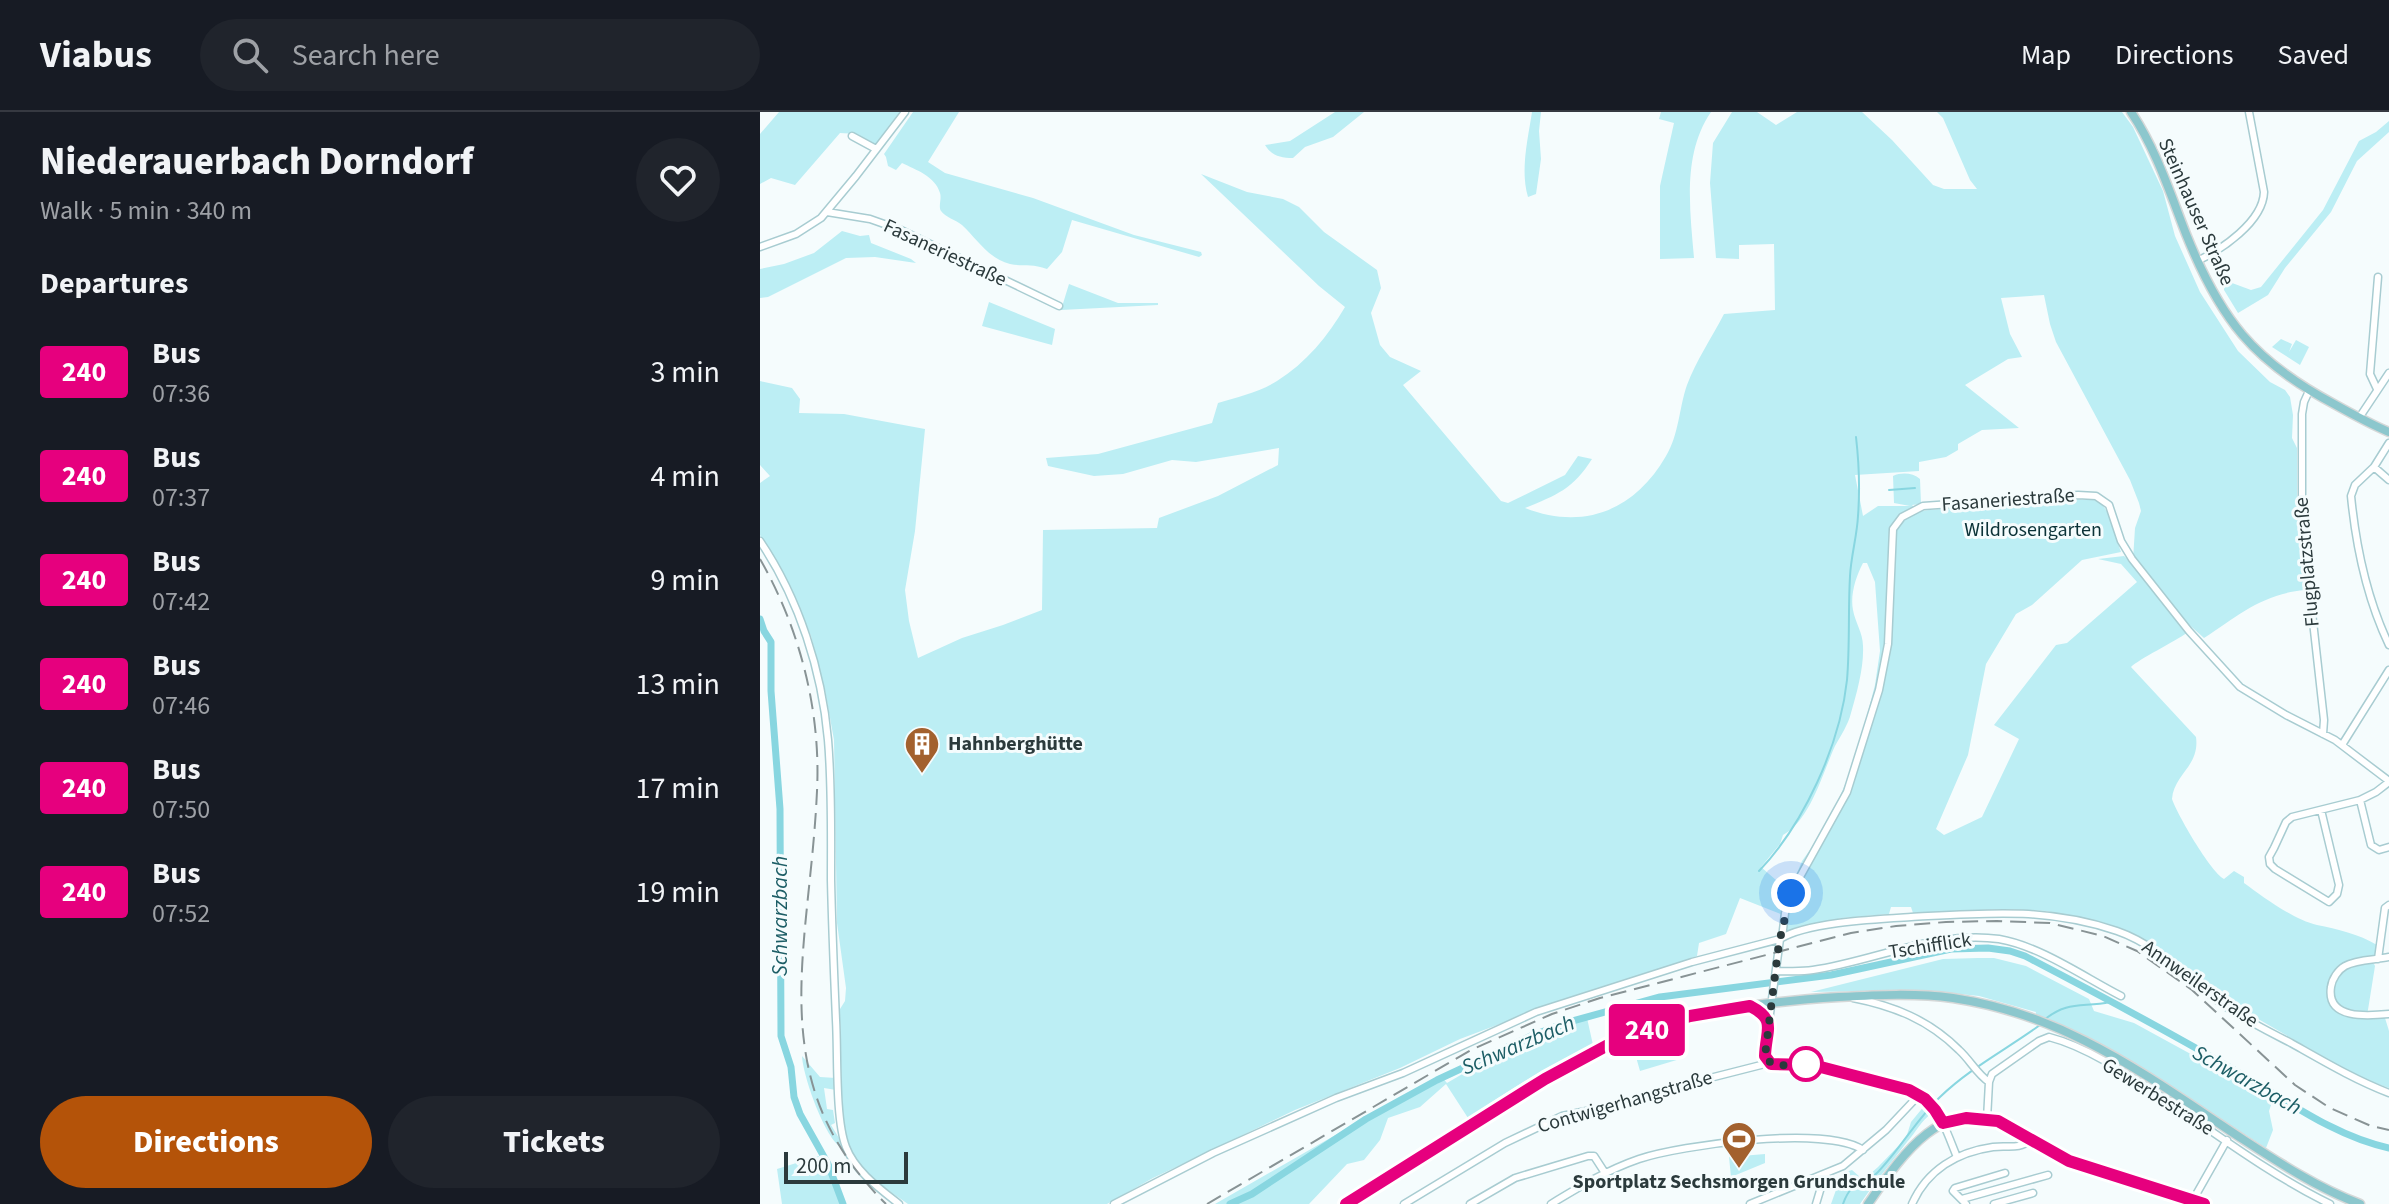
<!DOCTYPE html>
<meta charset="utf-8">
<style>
body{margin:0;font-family:"Source Sans 3",sans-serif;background:#20242c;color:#f1f3f6;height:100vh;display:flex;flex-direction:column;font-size:30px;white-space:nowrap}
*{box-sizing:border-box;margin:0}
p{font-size:26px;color:#9ea1a6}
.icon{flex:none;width:44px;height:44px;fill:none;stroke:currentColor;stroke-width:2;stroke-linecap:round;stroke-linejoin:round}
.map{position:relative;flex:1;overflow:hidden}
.panel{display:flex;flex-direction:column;background:#171b24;width:760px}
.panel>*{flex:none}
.badge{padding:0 16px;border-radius:6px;font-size:28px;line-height:52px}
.scale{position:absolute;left:24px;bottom:20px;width:124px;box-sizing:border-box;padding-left:8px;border:4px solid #2b3a3c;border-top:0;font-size:22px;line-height:28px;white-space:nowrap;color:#2b3a3c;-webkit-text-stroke:6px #f5fcfd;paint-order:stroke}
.you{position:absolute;width:40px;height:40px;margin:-20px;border:6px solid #fff;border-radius:50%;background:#1a73e8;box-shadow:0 0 0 12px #1a73e833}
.map>.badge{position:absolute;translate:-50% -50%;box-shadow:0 0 0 4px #fff}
h2{padding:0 40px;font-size:30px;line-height:72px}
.round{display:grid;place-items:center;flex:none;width:84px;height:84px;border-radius:42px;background:#20242c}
.summary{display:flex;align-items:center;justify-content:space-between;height:136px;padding:0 40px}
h1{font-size:38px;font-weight:800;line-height:60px}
.action{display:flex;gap:16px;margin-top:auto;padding:16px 40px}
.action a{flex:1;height:92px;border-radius:48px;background:#b45309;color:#fff;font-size:32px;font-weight:800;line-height:92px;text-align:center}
.action a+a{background:#20242c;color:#f1f3f6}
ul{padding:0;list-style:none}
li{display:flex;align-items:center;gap:24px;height:104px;padding:0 40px}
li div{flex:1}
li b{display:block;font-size:30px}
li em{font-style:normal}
li .badge{min-width:88px;font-weight:700;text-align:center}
header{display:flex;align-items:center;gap:48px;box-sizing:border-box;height:112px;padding:0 40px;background:#171b24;border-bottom:2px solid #363941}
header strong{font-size:38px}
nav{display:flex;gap:44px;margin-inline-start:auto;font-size:28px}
.search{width:560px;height:72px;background:#20242c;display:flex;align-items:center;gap:20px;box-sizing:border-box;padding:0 28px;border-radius:44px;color:#9ea1a6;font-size:30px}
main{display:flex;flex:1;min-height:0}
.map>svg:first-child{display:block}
.green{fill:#bceef4;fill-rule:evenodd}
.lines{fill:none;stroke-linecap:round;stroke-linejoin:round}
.stream{stroke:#88d6e0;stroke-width:2}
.river{stroke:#88d6e0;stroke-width:7}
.minor-casing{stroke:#a8ccd1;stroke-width:9}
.major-casing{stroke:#d5d8d8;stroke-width:11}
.minor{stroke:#fff;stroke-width:6}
.major{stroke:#8cc7cd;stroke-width:8}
.rail{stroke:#889395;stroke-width:2;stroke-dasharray:16 8;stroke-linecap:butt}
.line-casing{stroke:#fff;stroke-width:18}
.line{stroke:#e6007e;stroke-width:12}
.walk{stroke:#2b3a3c;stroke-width:8;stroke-dasharray:0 14.4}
.stop-dot{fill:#fff;stroke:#e6007e;stroke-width:4}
.labels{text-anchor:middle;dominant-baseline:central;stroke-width:6;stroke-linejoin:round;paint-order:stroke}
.street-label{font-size:20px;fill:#2b3a3c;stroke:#f5fcfd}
.park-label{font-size:20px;fill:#0c3338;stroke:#f5fcfd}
.poi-label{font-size:20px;font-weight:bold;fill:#2b3a3c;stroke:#f5fcfd;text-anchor:start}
.water-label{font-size:22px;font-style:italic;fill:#1d5e66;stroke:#f5fcfd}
</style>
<header>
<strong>Viabus</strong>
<div class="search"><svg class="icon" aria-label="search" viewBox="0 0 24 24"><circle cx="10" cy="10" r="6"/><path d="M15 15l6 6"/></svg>Search here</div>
<nav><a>Map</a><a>Directions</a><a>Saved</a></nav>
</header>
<main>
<section class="panel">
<div class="summary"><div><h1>Niederauerbach Dorndorf</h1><p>Walk · 5 min · 340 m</p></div><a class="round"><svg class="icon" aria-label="heart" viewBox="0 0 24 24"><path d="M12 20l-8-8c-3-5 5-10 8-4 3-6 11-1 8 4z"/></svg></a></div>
<h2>Departures</h2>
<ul>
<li><span class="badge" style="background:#e6007e;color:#fff">240</span><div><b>Bus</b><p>07:36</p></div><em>3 min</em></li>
<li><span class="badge" style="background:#e6007e;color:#fff">240</span><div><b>Bus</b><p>07:37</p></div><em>4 min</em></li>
<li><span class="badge" style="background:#e6007e;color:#fff">240</span><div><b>Bus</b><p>07:42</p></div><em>9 min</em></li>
<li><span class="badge" style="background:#e6007e;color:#fff">240</span><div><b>Bus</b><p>07:46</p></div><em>13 min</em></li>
<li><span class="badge" style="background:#e6007e;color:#fff">240</span><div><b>Bus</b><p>07:50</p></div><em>17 min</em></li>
<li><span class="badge" style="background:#e6007e;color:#fff">240</span><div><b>Bus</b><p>07:52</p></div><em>19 min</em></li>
</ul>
<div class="action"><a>Directions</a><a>Tickets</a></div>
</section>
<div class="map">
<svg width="1629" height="1092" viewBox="0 0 1629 1092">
<rect width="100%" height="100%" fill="#f5fcfd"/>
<path class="green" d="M 19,0 L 141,0 L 116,33 L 97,22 L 80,21 L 35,73 L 11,66 L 0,72 L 0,22 Z
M 153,0 L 199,0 L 168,50 L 185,61 L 273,86 L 374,123 L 441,140 L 442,143 L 439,145 L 312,108 L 302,140 L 287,157 C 271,151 265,155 250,152 C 229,147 217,127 202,113 C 196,108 185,105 181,99 C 178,94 182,87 180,81 C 175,64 156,58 142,51 L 136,58 L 128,54 L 126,45 L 124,42 Z
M 575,0 L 604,0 L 573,25 L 545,35 L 533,46 C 520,46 511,43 505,33 L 530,29 Z
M 772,0 L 781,0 L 779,19 L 781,47 L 776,82 L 768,85 C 760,58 768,27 772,0 Z
M 901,0 L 951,0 C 922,42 930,98 934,146 L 900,147 L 900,74 L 914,11 L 899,7 Z
M 972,0 L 997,0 L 1016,13 L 1037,0 L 1102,0 L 1132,28 L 1173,73 L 1184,77 L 1217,77 L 1210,68 L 1183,6 L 1177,0 L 1362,0 L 1373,15 L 1403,79 L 1415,124 L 1440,180 L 1478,239 L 1510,270 L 1525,278 L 1530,285 L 1533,303 L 1532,326 L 1537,336 L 1537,390 L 1545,478 C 1502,482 1479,503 1444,526 L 1426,510 L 1421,514 L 1427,521 C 1415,529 1378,548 1371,555 L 1436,625 C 1440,654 1414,662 1412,687 C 1417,702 1450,759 1464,767 L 1474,759 L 1484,765 L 1484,771 C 1503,785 1534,808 1557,813 C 1577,817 1599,822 1617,833 L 1617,843 L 1600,852 L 1614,852 L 1615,854 L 1607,904 L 1609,906 L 1625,906 L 1629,919 L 1629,976 L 1604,967 L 1574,951 L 1455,882 L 1418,850 L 1372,821 L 1341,810 L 1286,799 L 1245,797 L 1153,801 L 1151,795 L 1131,795 L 1129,802 L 1082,806 L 1029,819 L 1027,818 L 1023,803 L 980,786 L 966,822 L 939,831 L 937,844 L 884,864 L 822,881 L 700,927 L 640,956 L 535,998 L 452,1038 L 393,1066 L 347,1092 L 148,1092 C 128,1078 100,1060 90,1035 C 79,1007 82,942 80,909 L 80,897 L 85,889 L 86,876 L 77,811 L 74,628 L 65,578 L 51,524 L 32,478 L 0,423 L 0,371 L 10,364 L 0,353 L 0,269 L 32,276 L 40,287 L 39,301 L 84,302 L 165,317 L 155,419 L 145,478 L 149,509 L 158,546 L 202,526 L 243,513 L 282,498 L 283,418 L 397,416 L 399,406 L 458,384 L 518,353 L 519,336 L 436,350 L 412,348 L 363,362 L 334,364 L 288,354 L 286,346 L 338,342 L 452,311 L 458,291 C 478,285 500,280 517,269 C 546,251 568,224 585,195 L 559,174 L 441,62 L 487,80 L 523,87 L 539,95 L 564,120 L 617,158 L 621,176 L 611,201 L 620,233 L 630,245 L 661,259 L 643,273 L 741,389 L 748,391 L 805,363 L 818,344 L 832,347 C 813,377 797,383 765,396 C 824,419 875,398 906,344 C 919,323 919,296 927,273 C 936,249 952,225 964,202 L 1015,198 L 1014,132 L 979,133 L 979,147 L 956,146 L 950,71 L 953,31 ZM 1284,183 L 1290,212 L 1296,230 L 1370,368 L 1379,391 L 1381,399 L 1375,416 L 1373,448 L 1370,449 L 1364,444 L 1338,447 L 1361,452 L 1377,470 L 1307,531 L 1296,533 L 1234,613 L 1259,627 L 1222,705 L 1184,723 L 1176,717 L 1208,643 L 1226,552 L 1256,502 L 1272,493 L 1322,448 L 1361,440 C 1355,424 1351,394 1335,388 L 1298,387 L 1158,399 L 1152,393 L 1161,392 L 1160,367 C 1153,361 1142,360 1133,364 L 1134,391 L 1150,394 L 1118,394 L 1103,404 L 1095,363 L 1159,359 L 1159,350 L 1186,345 L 1198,338 L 1198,332 L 1222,318 L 1259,316 L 1205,273 L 1248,247 L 1262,245 L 1250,222 L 1241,186 ZM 1103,451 L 1107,451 L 1115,470 L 1120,539 L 1115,573 L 1095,649 L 1078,689 L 1055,731 L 1042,749 L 1035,766 L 1024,775 L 1001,755 L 1020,732 L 1023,723 C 1050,709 1063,660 1075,634 C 1081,623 1088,613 1091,601 C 1097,580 1104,555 1103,534 C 1103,521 1095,510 1093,498 C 1090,483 1096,464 1103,451 Z
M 1629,9 L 1629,20 L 1597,49 L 1571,100 L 1525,156 L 1508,183 L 1478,201 L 1464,178 L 1464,168 L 1491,178 L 1501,175 L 1563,98 L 1599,29 L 1616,20 Z
M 82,119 L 100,124 L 109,123 L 111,131 L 151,147 L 156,151 L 115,145 L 86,146 L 8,185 L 0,186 L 0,157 L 24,152 L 54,141 Z
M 309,172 L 358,191 L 398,191 L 398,193 L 301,198 Z
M 229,190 L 295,217 L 292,233 L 222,214 Z
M 1521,227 L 1532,232 L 1529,240 L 1536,228 L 1549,235 L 1540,253 L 1512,235 Z
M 1218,846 L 1234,846 L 1266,854 L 1329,887 L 1334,899 L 1374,911 L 1513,987 L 1509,999 L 1513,1018 L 1506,1036 L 1403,970 L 1275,905 L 1276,900 L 1219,884 L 1162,878 L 1051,880 L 1183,847 Z
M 827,906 L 833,933 C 789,953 749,978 708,1006 L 686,972 L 660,995 L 628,1006 L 620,1028 L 604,1048 L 587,1052 L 549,1092 L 455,1092 L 680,963 L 687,971 C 731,945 777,920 827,906 Z
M 913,925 L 920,947 L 880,959 L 874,938 Z
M 42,944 L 60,965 L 76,966 L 76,978 L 64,976 L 67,997 L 73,998 L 75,1011 L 71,1013 L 79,1026 L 82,1036 C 65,1027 43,964 42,944 Z
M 1165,993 L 1172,1001 C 1161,1009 1156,1020 1147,1030 C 1131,1051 1115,1070 1100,1092 L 1071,1092 L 1082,1061 L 1092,1058 L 1100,1065 L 1110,1062 L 1118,1055 L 1146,1026 L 1151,1010 Z
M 1005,1042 L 1005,1051 L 971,1065 L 969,1045 Z
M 62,1043 L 80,1092 L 22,1092 L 17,1057 Z"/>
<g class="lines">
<path class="stream" d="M 1129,378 L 1155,376
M 999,759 C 1044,712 1080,633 1087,568 C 1090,533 1088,499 1090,464 C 1091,444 1097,424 1098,404 C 1100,378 1099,351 1096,325
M 1284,908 C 1308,888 1323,896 1350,890
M 1083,1092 C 1092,1066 1103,1076 1118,1060 C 1141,1036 1156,1008 1180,985 C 1210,956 1247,937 1280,913"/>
<path class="river" d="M 0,507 L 4,519 L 11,530 L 11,579 L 20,697 L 21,924 L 31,955 L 34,985 L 40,1002 L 68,1052 L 83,1092
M 470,1092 L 492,1082 L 606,1007 L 677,968 L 771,924 L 805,911 L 900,885 L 1071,863 L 1191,837 L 1228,836 L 1250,839 L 1265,844 C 1336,881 1407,919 1476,959 C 1525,987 1573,1024 1629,1036"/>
<g class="minor-casing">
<path id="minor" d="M 92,24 L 116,37
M 67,100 L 110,107 L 141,118 L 299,194
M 0,135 L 36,122 L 61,106 L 96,64 L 145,0
M 1437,149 C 1461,138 1503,110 1504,80 L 1489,0
M 1617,277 L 1610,262 L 1618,165
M 1549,279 L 1544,290 L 1542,302 L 1542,411 L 1564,608 L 1563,622
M 1599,306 L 1629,261
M 1629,331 L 1614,355 L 1595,373 L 1591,384 C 1596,435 1607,487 1629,533
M 1614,355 L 1629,368
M 0,429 C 39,487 62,559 68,628 C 72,675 71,722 71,768 C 72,815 74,861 76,908 C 78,940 75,1007 86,1035 C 95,1059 120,1077 139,1092
M 1582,633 L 1629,558
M 1600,688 L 1611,733 L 1619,738 L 1629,735
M 1561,698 L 1579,773 L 1577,782 L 1569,790 L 1515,757 L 1510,752 L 1509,745 L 1514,736 L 1526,710 L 1532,705 L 1600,688 L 1616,680 L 1629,670
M 1022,826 L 1025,801 L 1031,781 L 1087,680 L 1119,578 L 1128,532 L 1133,417 L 1142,405 L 1163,394 L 1318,383 L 1336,384 L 1349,393 L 1361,429 L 1372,447 L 1429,519 L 1480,575 L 1526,603 L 1575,628 L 1629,669
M 1020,827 L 1005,939 L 1007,949 C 1020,957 1036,950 1050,952 C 1076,957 1151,972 1168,990 C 1183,1005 1189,1026 1197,1045
M 1629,845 C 1616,848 1597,847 1585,854 C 1578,858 1572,867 1571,875 C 1566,908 1608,904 1629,902
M 1618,847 L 1625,796 L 1629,793
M 1016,859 C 1029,859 1041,860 1053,858 C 1115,849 1176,818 1239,827 C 1280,834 1324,865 1361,884
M 1093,886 C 1134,894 1169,908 1199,938 C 1210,948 1217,962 1229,970
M 1227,1007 L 1229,970 L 1232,962 L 1279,929 L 1289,925 C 1328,935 1370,964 1403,986 C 1458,1023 1511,1063 1570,1092
M 1202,1087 L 1288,1063
M 1433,1088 L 1467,1028
M 354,1092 L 453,1041 L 576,986 L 643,961 L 776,900 L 932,850 L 1020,827 C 1047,810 1118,807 1151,805 C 1224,801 1287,795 1357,819 C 1398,833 1428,867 1462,892 C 1483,907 1508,919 1531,931 C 1563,949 1595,968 1629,981
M 644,1092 L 745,1031 L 802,1004 L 890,986 L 942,968 L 1001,953 L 1007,949
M 710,1092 L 755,1066 L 828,1044 L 834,1044 L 845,1061
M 791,1092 C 819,1075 847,1058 879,1047 C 920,1033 1067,1013 1103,1038
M 990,1092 L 1083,1054 L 1126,1018 L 1160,982
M 1056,1092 L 1065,1062
M 1152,1092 C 1167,1058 1197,1040 1233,1035 C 1248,1033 1259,1038 1270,1028
M 1206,1092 L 1193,1079 L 1195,1076 L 1245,1061
M 1234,1092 L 1273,1081"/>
</g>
<g class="major-casing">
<path id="major" d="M 1371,0 C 1396,37 1410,81 1426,122 C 1460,207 1493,249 1574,292 C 1592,302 1610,312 1629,320
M 990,894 L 1004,903 L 1009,909
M 586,1092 C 634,1062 682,1032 730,1002 C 769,977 808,952 850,933 C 922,900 1000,890 1079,885 C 1117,883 1156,881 1193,886 C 1239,893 1284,908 1325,929 C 1381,957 1432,994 1484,1028 C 1521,1052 1558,1076 1600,1092
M 1108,1092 C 1138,1049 1181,981 1245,1012 C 1267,1024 1286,1040 1309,1049 L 1444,1092"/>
</g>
<use href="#minor" class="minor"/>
<use href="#major" class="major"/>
<path class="rail" d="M 0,447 C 40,517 61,599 57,679 C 50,839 0,967 126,1092
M 447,1092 L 711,938 L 792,902 L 840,886 L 1091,821 L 1136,814 L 1186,810 L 1237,809 L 1290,811 L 1343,824 L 1377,839 L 1432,878 L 1535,973 L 1570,996 L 1611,1014 L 1629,1018"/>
</g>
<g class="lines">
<g class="line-casing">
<path id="line" d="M 586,1092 L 785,967 L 848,933 L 879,920 L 930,904 L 990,894 C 1017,908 1006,917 1005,944 L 1011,952 L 1053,953 L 1149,978 L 1165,987 L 1175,998 L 1183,1011 L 1206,1006 L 1238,1009 L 1309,1049 L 1444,1092"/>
</g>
<use href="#line" class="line"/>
<path class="walk" d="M 1031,781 L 1019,831 L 1005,944 C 1013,959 1031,951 1046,952"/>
</g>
<defs>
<g id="building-pin" transform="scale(1.8)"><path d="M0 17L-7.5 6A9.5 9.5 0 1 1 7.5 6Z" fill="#a3612e" stroke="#f5fcfd"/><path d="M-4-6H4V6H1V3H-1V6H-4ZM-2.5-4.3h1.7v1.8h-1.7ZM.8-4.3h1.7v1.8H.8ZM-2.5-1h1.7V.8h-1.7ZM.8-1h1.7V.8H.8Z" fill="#fff"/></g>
<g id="stadium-pin" transform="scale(1.8)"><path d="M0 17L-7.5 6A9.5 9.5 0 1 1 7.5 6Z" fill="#a3612e" stroke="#f5fcfd"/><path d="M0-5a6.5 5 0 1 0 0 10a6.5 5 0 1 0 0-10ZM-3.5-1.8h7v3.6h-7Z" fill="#fff"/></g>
</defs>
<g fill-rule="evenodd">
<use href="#building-pin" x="162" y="632"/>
<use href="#stadium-pin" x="979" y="1027"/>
</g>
<circle class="stop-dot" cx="1046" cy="952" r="16"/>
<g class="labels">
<g class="street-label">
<text transform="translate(1436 100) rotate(66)">Steinhauser Straße</text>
<text transform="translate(185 141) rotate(25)">Fasaneriestraße</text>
<text transform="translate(1248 388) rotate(-4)">Fasaneriestraße</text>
<text transform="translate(1547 450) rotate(-95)">Flugplatzstraße</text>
<text transform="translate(1170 834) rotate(-9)">Tschifflick</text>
<text transform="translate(1440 872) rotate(35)">Annweilerstraße</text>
<text transform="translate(1398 985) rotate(32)">Gewerbestraße</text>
<text transform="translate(865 990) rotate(-16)">Contwigerhangstraße</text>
</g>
<g class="park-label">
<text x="1273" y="418">Wildrosengarten</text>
</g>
<g class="poi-label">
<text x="188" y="632">Hahnberghütte</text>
<text x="979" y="1070" text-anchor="middle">Sportplatz Sechsmorgen Grundschule</text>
</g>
<g class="water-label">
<text transform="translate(20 804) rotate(-90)">Schwarzbach</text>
<text transform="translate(758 933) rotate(-23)">Schwarzbach</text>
<text transform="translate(1487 968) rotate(29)">Schwarzbach</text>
</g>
</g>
</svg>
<div class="scale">200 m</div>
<div class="you" style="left:1031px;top:781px"></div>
<b class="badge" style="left:887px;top:918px;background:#e6007e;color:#fff">240</b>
</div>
</main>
